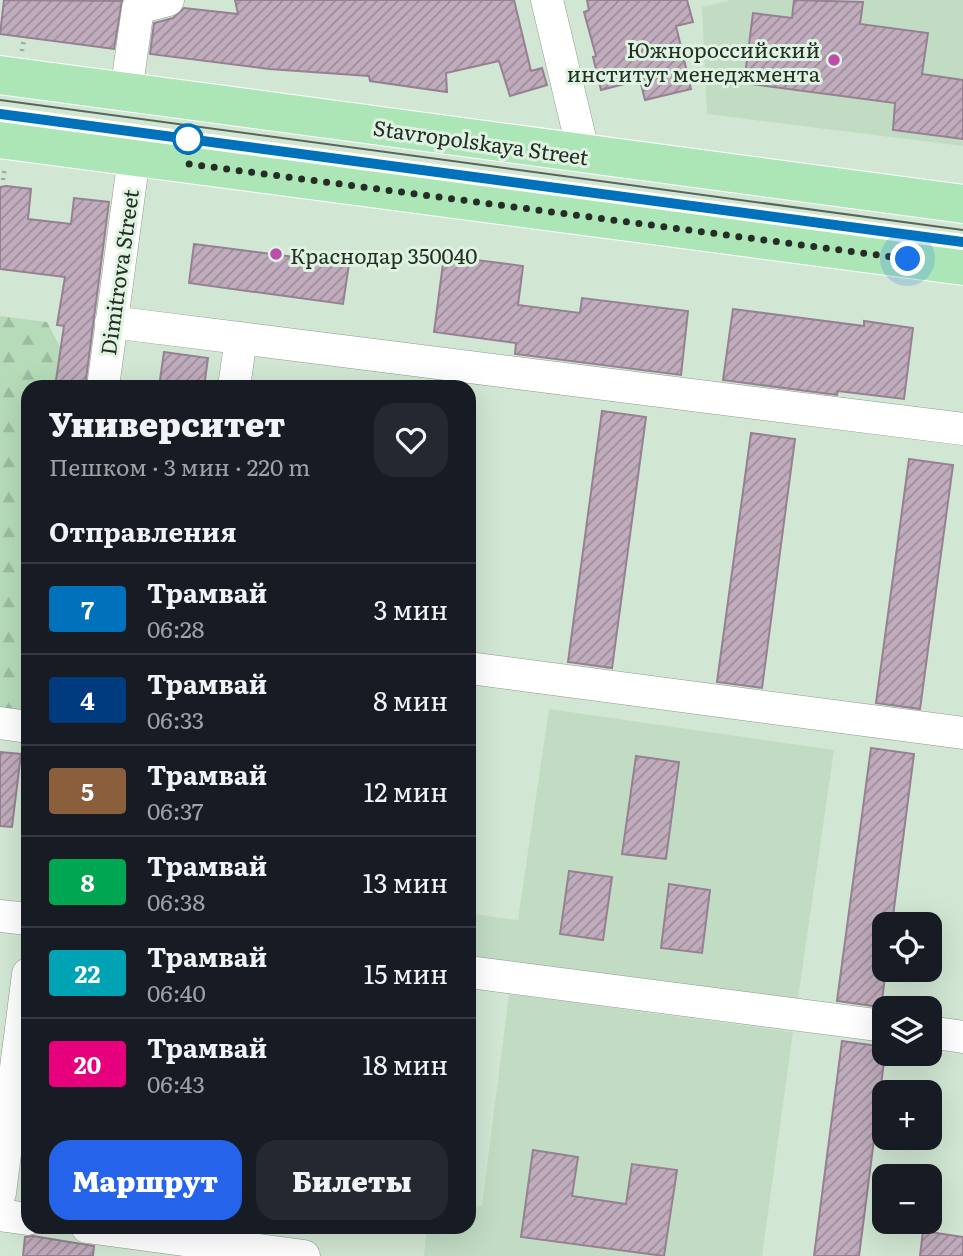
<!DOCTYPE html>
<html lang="ru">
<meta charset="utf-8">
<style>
body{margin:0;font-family:Literata,serif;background:#242831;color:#f1f3f6;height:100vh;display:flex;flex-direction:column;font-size:26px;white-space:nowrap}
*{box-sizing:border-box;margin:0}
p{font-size:23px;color:#9ea1a6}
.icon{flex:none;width:38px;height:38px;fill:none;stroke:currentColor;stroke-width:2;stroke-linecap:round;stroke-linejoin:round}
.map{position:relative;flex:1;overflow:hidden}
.sheet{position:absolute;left:21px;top:380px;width:455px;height:854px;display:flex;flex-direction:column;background:#171b24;border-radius:21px;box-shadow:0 7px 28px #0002}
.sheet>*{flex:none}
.badge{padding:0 14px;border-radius:5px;font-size:24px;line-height:46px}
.fabs{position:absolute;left:872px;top:912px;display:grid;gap:14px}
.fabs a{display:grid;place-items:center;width:70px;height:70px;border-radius:14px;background:#171b24;box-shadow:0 7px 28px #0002;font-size:35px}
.you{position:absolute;width:35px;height:35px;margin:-18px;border:5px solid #fff;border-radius:50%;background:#1a73e8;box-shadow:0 0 0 10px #1a73e833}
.map>.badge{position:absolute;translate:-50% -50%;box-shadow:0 0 0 4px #fff}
h2{padding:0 28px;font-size:26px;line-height:63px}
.round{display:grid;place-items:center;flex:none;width:74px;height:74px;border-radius:21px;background:#242831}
.summary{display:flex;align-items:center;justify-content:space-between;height:119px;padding:0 28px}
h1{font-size:33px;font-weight:800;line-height:52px}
.cta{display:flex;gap:14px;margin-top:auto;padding:14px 28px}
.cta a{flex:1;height:80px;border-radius:21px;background:#2563eb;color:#fff;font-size:28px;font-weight:800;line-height:80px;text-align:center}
.cta a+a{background:#242831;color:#f1f3f6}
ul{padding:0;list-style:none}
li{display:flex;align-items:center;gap:21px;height:91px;padding:0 28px;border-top:2px solid #363941}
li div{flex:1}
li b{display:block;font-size:26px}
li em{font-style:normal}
li .badge{min-width:77px;font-weight:700;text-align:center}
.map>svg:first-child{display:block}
.built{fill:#c2dcc4}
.forest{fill:url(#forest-firs)}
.building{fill:url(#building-hatch);stroke:#958191;stroke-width:2}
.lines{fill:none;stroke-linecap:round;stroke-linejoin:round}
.minor-casing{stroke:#8a9c8b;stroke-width:33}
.major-casing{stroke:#fff;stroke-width:40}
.path{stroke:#9aaa9b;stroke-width:4.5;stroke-dasharray:2 5;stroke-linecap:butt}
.minor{stroke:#fff;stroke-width:32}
.major{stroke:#ace5b6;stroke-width:38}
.tram{stroke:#59655b;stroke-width:2}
.line-casing{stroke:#fff;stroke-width:16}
.line{stroke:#0072bc;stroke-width:10}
.walk{stroke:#252d26;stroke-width:7;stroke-dasharray:0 12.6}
.poi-dot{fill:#bb4eac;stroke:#def3e0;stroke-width:2.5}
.stop-dot{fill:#fff;stroke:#0072bc;stroke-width:3.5}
.labels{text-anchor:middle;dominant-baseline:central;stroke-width:6;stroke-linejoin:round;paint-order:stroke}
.poi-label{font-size:21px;fill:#252d26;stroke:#def3e0;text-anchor:end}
.street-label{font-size:21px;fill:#252d26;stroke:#def3e0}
</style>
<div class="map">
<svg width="963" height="1256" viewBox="0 0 963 1256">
<defs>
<pattern id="forest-firs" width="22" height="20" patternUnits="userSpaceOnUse" patternTransform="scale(1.75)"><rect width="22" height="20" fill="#b5dbb9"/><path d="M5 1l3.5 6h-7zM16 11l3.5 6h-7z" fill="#9cbc9f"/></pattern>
<pattern id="building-hatch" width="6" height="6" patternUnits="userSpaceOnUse" patternTransform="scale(1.75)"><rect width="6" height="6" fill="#c0acbc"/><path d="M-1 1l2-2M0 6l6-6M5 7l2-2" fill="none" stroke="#9c8c99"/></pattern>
</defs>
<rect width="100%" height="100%" fill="#d1e6d3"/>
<path class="built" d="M 731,0 L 963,0 L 963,146 L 707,114 L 702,7 Z
M 549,709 L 834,750 L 797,1005 L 469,958 L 472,914 L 518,920 Z
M 509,994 L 793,1032 L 762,1256 L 424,1256 L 427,1227 L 469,1227 L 469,1206 L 482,1206 Z"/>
<path class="forest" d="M 0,316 L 47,322 L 61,349 L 55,387 L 28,387 L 26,714 L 0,711 Z"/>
<path class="building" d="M 4,0 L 122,1 L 114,49 L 0,34 Z
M 235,0 L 514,0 L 531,71 L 542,68 L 547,85 L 510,96 L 499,61 L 446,73 L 447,92 L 370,81 L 369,76 L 269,69 L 150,54 L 154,23 L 173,18 L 184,8 L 238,14 Z
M 587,0 L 687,0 L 693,22 L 676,26 L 691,89 L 645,100 L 640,80 L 601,90 L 593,57 L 596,56 L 584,12 L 589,10 Z
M 794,0 L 863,2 L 860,24 L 928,33 L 922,74 L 963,80 L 963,139 L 893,130 L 895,103 L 744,83 L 753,13 L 792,18 Z
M 6,186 L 31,189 L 28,219 L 71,224 L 74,198 L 109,202 L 85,387 L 55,387 L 64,326 L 57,325 L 65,277 L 0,269 L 0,187 Z
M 194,244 L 349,264 L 343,304 L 189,283 Z
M 444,256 L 523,266 L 518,305 L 580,313 L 582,298 L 688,311 L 681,375 L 515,354 L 516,343 L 434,332 Z
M 733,309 L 864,326 L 864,321 L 913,328 L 904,399 L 838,391 L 837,395 L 723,380 Z
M 164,352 L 208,358 L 204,387 L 159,387 Z
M 602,411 L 646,417 L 612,668 L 568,662 Z
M 751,433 L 795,439 L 762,688 L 717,682 Z
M 909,459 L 953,465 L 920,709 L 876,703 Z
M 871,748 L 914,754 L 892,924 L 884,924 L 886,970 L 881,1007 L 837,1001 Z
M 0,752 L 21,754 L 12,827 L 0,826 Z
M 636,756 L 679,762 L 666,859 L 622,854 Z
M 569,871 L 612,877 L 603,940 L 560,934 Z
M 669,884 L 710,890 L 702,953 L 661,948 Z
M 842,1041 L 884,1047 L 885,1054 L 859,1256 L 814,1256 Z
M 533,1150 L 578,1157 L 572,1196 L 626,1204 L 632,1164 L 677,1170 L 664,1256 L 521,1237 Z
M 923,1231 L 963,1237 L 963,1256 L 920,1256 Z
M 33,1236 L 94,1246 L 93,1256 L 23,1256 L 25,1237 Z"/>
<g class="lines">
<g class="minor-casing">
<path id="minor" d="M 547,0 L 584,155
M 126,92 L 138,8 L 168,0
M 111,322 L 963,429
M 103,387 L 134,157
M 234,387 L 241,338
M 469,668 L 963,733
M 0,723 L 28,727
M 0,916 L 28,919
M 469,972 L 884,1026
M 929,1032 L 963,1037
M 0,1193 L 28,974
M 0,1215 L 28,1219
M 87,1227 L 304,1256"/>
</g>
<g class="major-casing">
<path id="major" d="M 0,75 L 963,204
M 0,139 L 963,266"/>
</g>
<path class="path" d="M 22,51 L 24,39
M 3,180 L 5,167"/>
<use href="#minor" class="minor"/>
<use href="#major" class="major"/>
<path class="tram" d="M 0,100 L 963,230
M 0,113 L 963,242"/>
</g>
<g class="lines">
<g class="line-casing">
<path id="line" d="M 0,114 L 963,242"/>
</g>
<use href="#line" class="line"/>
<path class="walk" d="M 188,139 L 189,164 L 908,259"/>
</g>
<g class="poi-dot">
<circle cx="834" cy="60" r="7"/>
<circle cx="276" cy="254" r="7"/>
</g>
<circle class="stop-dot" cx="188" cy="139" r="14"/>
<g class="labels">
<g class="poi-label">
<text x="820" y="48">Южнороссийский<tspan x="820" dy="24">институт менеджмента</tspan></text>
<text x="290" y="254" text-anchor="start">Краснодар 350040</text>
</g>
<g class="street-label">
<text transform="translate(481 141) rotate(8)">Stavropolskaya Street</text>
<text transform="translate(118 272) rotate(-82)">Dimitrova Street</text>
</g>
</g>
</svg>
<div class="fabs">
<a><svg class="icon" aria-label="locate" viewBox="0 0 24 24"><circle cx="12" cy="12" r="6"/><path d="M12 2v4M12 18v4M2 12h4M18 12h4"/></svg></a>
<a><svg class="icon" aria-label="layers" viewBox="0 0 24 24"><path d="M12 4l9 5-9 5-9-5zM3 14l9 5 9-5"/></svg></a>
<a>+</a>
<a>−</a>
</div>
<div class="you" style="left:908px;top:259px"></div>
<section class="sheet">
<div class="summary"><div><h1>Университет</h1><p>Пешком · 3 мин · 220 m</p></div><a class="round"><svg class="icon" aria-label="heart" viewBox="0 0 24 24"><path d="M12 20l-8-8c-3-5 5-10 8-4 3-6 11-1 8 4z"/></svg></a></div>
<h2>Отправления</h2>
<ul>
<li><span class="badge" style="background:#0072bc;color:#fff">7</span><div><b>Трамвай</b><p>06:28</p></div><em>3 мин</em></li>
<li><span class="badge" style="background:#003b80;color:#fff">4</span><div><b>Трамвай</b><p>06:33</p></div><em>8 мин</em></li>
<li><span class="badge" style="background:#8b5e3c;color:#fff">5</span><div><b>Трамвай</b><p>06:37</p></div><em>12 мин</em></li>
<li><span class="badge" style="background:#00a651;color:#fff">8</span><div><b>Трамвай</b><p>06:38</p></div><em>13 мин</em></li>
<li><span class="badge" style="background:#00a3b4;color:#fff">22</span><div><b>Трамвай</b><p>06:40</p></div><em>15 мин</em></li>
<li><span class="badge" style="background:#e6007e;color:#fff">20</span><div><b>Трамвай</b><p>06:43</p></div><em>18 мин</em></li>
</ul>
<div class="cta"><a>Маршрут</a><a>Билеты</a></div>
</section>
</div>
